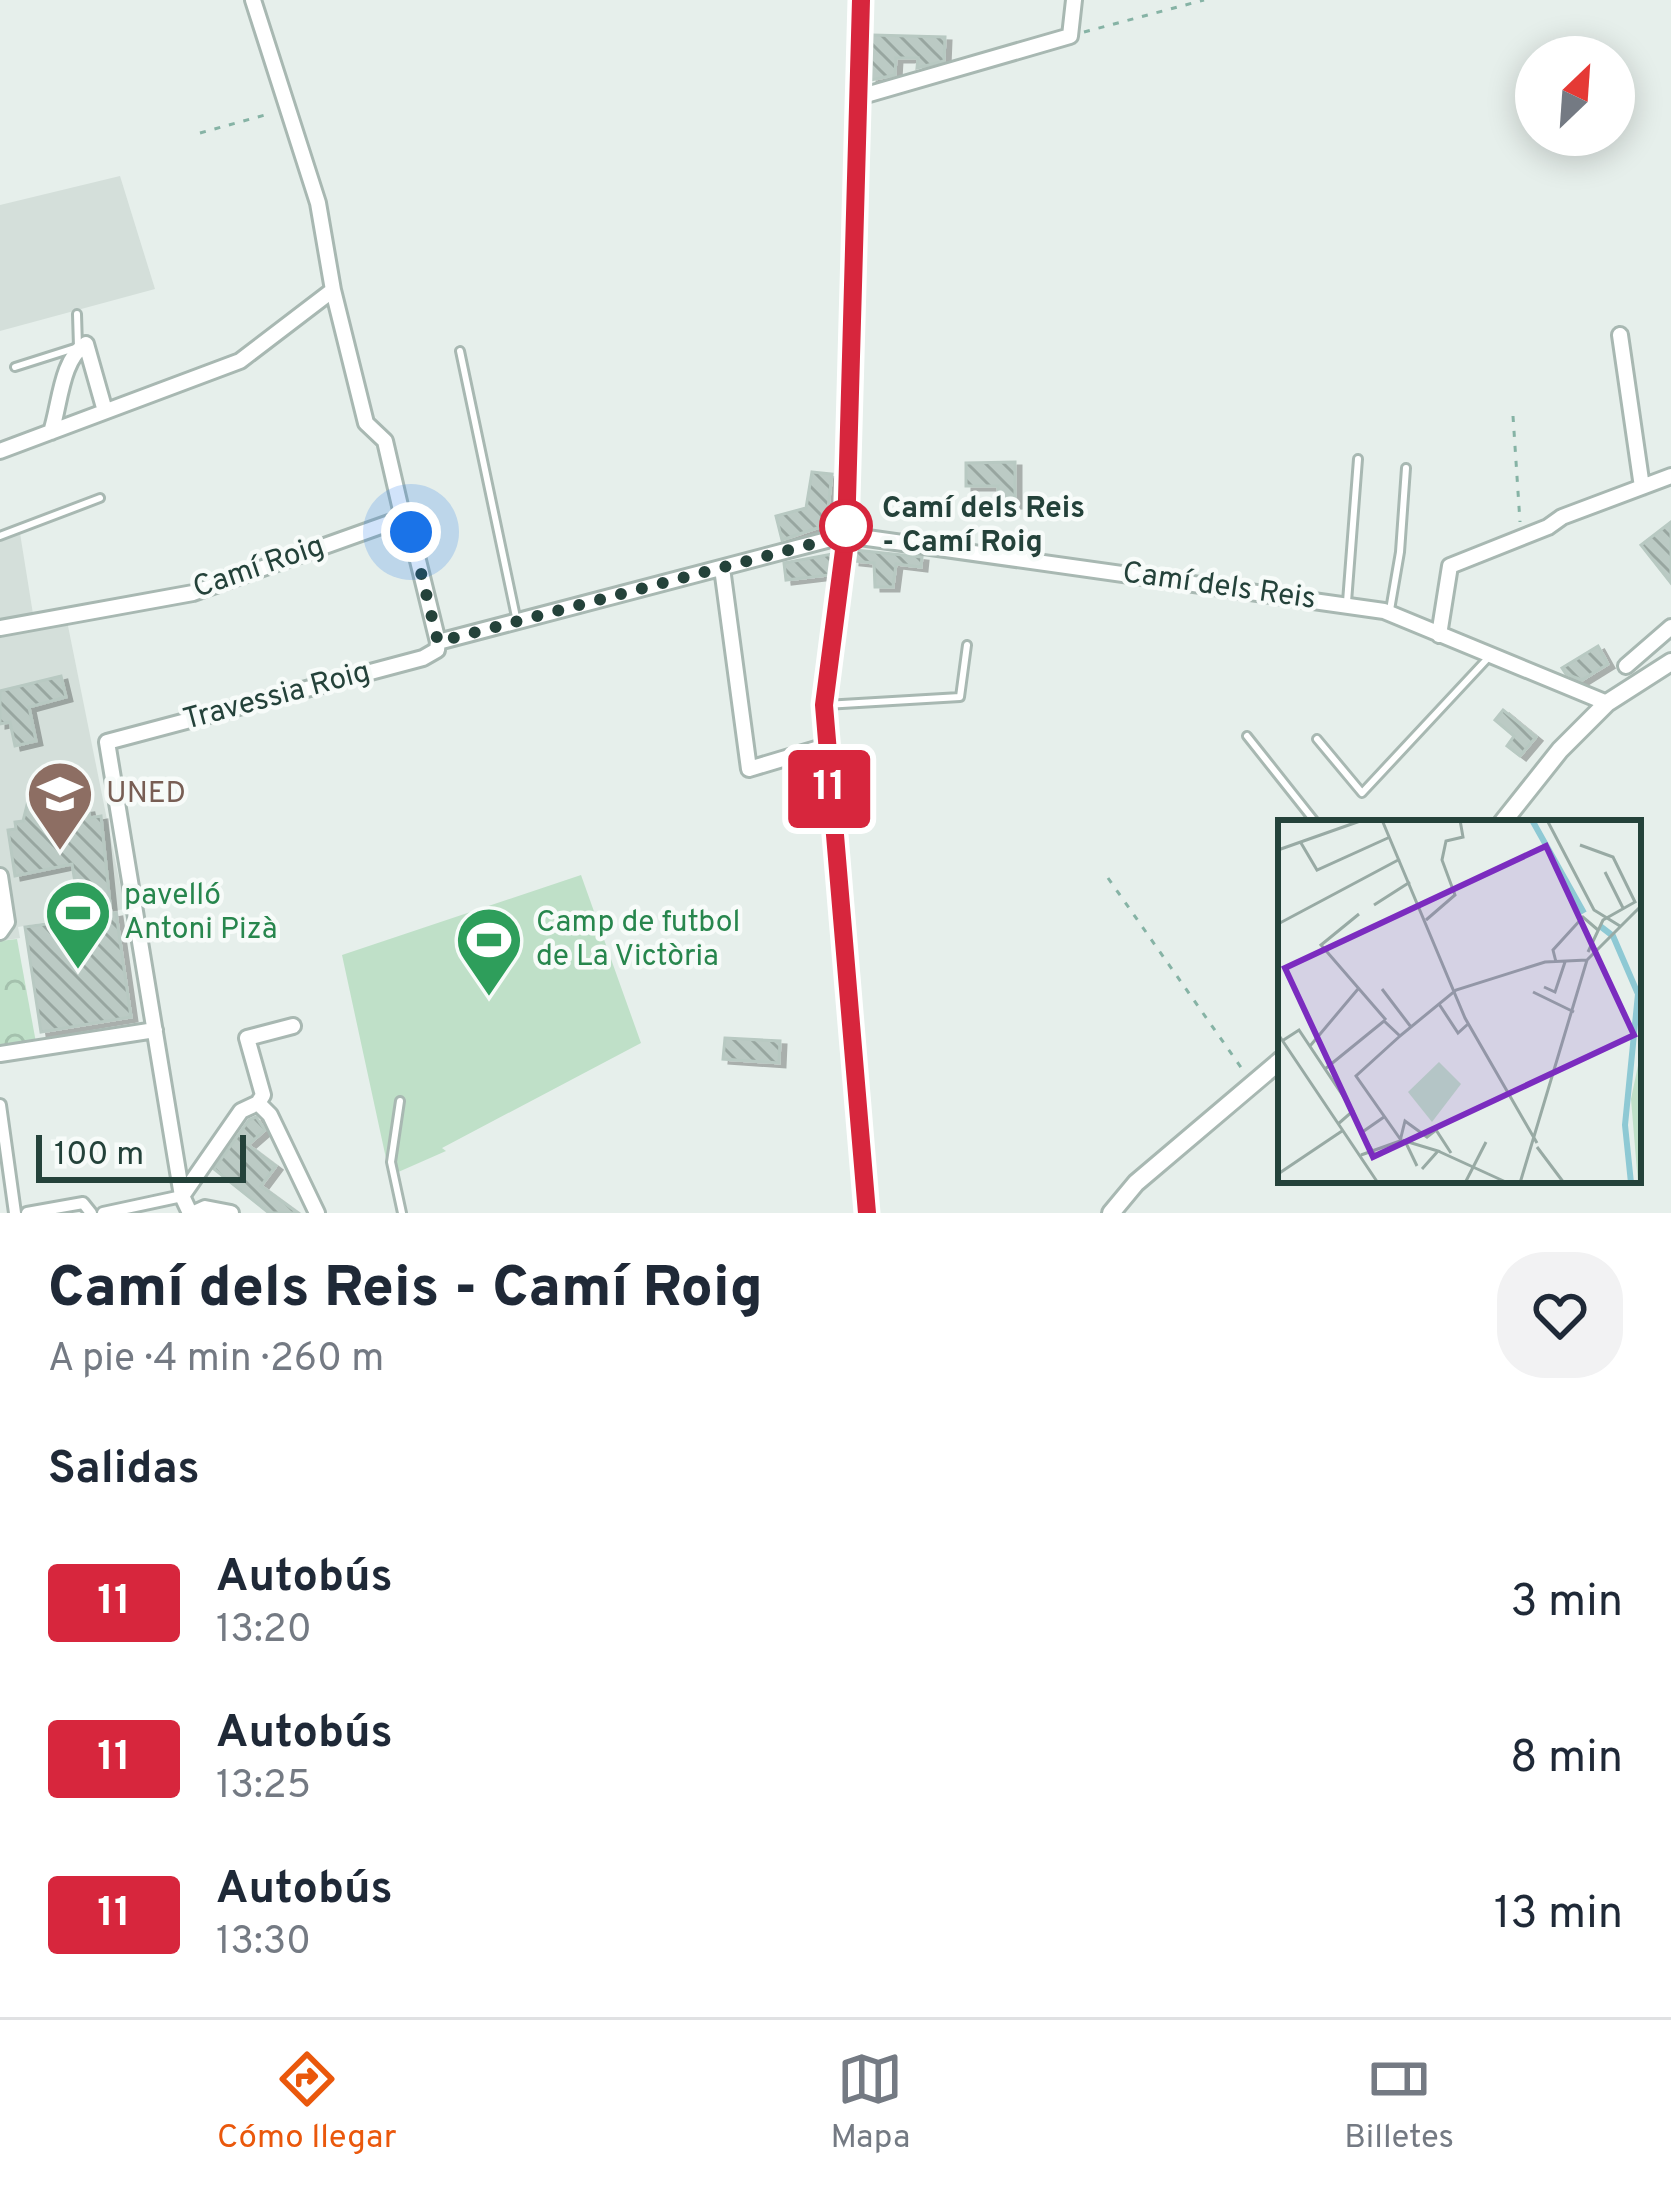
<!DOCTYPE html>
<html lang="es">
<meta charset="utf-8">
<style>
body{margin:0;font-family:Overpass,sans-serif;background:#f2f2f3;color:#1f2937;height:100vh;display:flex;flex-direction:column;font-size:45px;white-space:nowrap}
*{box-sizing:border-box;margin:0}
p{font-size:39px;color:#747a83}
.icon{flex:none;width:66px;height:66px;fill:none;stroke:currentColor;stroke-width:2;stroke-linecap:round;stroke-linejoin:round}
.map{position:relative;height:1213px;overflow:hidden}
.side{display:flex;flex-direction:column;background:#fff;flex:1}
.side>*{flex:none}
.badge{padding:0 24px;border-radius:9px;font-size:42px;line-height:78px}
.needle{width:78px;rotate:25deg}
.fabs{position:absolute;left:1515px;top:36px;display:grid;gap:24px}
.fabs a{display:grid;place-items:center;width:120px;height:120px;border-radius:50%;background:#fff;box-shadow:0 6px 30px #0003;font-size:60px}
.scale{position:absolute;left:36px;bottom:30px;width:210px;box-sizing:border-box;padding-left:12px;border:6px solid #24423a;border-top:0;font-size:33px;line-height:42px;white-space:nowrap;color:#24423a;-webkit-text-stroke:9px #f7fbf9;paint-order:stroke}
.you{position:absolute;width:60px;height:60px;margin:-30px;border:9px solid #fff;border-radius:50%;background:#1a73e8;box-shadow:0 0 0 18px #1a73e833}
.map>.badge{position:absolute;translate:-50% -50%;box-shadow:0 0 0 6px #fff}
h2{padding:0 48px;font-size:45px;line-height:108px}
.round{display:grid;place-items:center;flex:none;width:126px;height:126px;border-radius:48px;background:#f2f2f3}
.headline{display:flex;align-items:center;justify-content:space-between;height:204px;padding:0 48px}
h1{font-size:57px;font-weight:800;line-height:90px}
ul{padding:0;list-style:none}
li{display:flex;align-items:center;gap:36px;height:156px;padding:0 48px}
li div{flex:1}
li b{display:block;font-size:45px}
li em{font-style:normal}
li .badge{min-width:132px;font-weight:700;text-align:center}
.menu{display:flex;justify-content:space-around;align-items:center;height:168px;border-top:3px solid #e0e1e3;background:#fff;font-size:33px;color:#747a83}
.menu a{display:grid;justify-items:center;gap:6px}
.menu .current{color:#ea580c}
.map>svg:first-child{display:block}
.built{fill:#d4dfda}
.green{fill:#bfe0c8}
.park{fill:url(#park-crowns)}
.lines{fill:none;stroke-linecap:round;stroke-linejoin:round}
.stream{stroke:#8ec9d4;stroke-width:4.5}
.building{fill:url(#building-back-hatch);stroke:#b8c9c2;stroke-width:3;filter:url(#shadow)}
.service-casing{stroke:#a8b8b2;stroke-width:12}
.pedestrian-casing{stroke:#a8b8b2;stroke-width:16}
.minor-casing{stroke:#a8b8b2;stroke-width:20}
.tertiary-casing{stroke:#a8b8b2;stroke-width:22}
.path{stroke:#86b3a5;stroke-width:3;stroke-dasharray:6 9;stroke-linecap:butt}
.service{stroke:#fff;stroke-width:6}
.pedestrian{stroke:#fff;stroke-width:10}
.minor{stroke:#fff;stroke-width:14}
.tertiary{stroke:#fff;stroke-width:16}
.line-casing{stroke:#fff;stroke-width:27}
.line{stroke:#d7263d;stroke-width:18}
.walk{stroke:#24423a;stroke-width:12;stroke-dasharray:0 21.6}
.stop-dot{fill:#fff;stroke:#d7263d;stroke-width:6}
.labels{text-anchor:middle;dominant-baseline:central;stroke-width:9;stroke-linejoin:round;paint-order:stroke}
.stop-label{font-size:30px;font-weight:bold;fill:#24423a;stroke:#f7fbf9;text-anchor:start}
.street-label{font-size:30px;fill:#24423a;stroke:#f7fbf9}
.education-label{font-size:30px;fill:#785e54;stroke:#f7fbf9;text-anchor:start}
.leisure-label{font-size:30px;fill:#27864d;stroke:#f7fbf9;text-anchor:start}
.inset-river{fill:none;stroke:#8ec9d4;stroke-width:6}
.inset-road{fill:none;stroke:#98aaa4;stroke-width:3}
.view{fill:#7b2cbf;fill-opacity:0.15;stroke:#7b2cbf;stroke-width:6}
.inset-edge{fill:none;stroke:#24423a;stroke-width:6}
</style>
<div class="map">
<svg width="1671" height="1213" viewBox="0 0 1671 1213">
<defs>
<pattern id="park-crowns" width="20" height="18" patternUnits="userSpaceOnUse" patternTransform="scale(3)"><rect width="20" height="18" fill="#bfe0c8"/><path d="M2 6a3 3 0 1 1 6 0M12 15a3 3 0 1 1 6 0" fill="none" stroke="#a4c1ad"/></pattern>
<pattern id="building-back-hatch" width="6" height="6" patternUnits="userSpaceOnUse" patternTransform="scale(3)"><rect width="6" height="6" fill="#bbcac4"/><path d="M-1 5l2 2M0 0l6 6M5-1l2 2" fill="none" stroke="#98a6a0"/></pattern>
<filter id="shadow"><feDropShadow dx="6" dy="4" stdDeviation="0" flood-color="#0004"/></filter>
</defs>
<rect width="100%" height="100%" fill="#e6efeb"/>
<path class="built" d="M 120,176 L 155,289 L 0,331 L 0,205 Z
M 19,527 L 33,614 L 65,611 L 125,909 L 18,927 L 20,938 L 0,941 L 0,534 Z"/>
<path class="green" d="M 581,875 L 641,1043 L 442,1148 L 446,1151 L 396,1173 L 391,1163 L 387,1163 L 342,955 Z"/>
<path class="park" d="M 17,939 L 37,1048 L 0,1054 L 0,941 Z"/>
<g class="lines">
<path class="stream" d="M 869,5 L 869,0"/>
</g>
<path class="building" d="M 872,35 L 945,37 L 944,61 L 917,68 L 918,58 L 896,58 L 895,75 L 871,80 Z
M 1015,462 L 1015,504 L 999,505 L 998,486 L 966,486 L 966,463 Z
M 812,472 L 832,474 L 826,525 L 782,540 L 776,516 L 806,508 Z
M 1671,522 L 1671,583 L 1641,545 Z
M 855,550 L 922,557 L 921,567 L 896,564 L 893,587 L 875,587 L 874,563 L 854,561 Z
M 832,554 L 829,575 L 786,580 L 784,563 Z
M 1598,646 L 1608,664 L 1582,680 L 1566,674 L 1562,668 Z
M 61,676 L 66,697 L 29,707 L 36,741 L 15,746 L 10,722 L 0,724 L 0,691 Z
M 1503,710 L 1536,737 L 1520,756 L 1507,746 L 1514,736 L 1495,720 Z
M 57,777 L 59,785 L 62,785 L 80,810 L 88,809 L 90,818 L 101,816 L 111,914 L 116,913 L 131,1017 L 41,1032 L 25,927 L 81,919 L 72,864 L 15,876 L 8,830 L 16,829 L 15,822 L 23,821 L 33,781 Z
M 725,1038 L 780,1041 L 779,1063 L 723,1059 Z
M 256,1117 L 265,1130 L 248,1145 L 276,1166 L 261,1186 L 298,1213 L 269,1213 L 214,1169 L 249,1120 Z"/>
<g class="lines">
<g class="service-casing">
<path id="service" d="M 460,351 L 516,617
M 15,367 L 78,347 L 77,314
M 0,536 L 100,498
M 1347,602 L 1358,459
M 1390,610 L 1400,552 L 1406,468
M 825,705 L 960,697 L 967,645
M 1247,736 L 1316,823
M 1317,739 L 1362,793 L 1488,658
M 400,1101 L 391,1162 L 402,1213"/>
</g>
<g class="pedestrian-casing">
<path id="pedestrian" d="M 0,1105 L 15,1213
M 27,1213 L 83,1203 L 91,1213
M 103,1213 L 182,1196"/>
</g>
<g class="minor-casing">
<path id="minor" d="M 253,0 L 318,203 L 333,290 L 366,423 L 385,441 L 404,523
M 862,0 L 846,535 L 823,705 L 867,1213
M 859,97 L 1070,36 L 1074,0
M 1620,335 L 1642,487
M 51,432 C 60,405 61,359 86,344 L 105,411
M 0,451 L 240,361 L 333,290
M 722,568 L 749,769 L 826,746
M 0,628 L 193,593 L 392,522 L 404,523 L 411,532 L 438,642 L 846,535 L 1384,611 L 1607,703
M 1439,635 L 1450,566 L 1548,527 L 1562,517 L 1671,476
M 1626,666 L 1671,627
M 0,876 L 7,922 L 0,932
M 0,1054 L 155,1030
M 258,1103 L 263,1095 L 247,1038 L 293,1026
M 182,1196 L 241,1111 L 258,1103 L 270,1115 L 317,1213
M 190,1213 L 182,1196 L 107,742 L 423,658 L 437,650 L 438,642
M 194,1213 L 205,1208 L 231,1213"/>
</g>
<g class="tertiary-casing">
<path id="tertiary" d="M 1502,823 L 1560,750 L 1607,703 L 1671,662
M 1111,1213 L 1136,1183 L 1281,1060"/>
</g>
<path class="path" d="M 1084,32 L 1204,0
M 200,133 L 272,113
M 1513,416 L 1520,522
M 1108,878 L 1245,1073"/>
<use href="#service" class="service"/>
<use href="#pedestrian" class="pedestrian"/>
<use href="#minor" class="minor"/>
<use href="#tertiary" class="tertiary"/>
</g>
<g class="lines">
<g class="line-casing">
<path id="line" d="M 861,0 L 846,535 L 824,705 L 867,1213"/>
</g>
<use href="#line" class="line"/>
<path class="walk" d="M 411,532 L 438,642 L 846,535 L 846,526"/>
</g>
<defs>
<g id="university-pin" transform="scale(3.45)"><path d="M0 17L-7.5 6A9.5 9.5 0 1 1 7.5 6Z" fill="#8d6e63" stroke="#f7fbf9"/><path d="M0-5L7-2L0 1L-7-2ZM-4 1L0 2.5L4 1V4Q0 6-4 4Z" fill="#fff"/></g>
<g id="stadium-pin" transform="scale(3.45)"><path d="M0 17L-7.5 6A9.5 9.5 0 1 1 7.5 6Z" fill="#2e9e5b" stroke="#f7fbf9"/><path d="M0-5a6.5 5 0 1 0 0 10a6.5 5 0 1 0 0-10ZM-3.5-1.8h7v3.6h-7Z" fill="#fff"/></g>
</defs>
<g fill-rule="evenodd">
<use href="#university-pin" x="60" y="794"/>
<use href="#stadium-pin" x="78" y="913"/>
<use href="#stadium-pin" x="489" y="940"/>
</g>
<circle class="stop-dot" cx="846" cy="526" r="24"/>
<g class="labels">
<g class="stop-label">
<text x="882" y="509">Camí dels Reis<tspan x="882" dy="34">- Camí Roig</tspan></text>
</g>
<g class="street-label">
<text transform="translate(259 568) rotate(-19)">Camí Roig</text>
<text transform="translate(1219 587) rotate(8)">Camí dels Reis</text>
<text transform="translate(277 697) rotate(-15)">Travessia Roig</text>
</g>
<g class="education-label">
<text x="106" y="794">UNED</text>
</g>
<g class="leisure-label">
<text x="124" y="896">pavelló<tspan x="124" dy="34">Antoni Pizà</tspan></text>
<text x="536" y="923">Camp de futbol<tspan x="536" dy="34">de La Victòria</tspan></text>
</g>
</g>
<g transform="translate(1278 820)">
<rect width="363" height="363" fill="#e6efeb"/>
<path d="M 161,242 L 183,264 L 154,302 L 130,272 Z" fill="#bfe0c8"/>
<path d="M 363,231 L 363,363 L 360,363 L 353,279 Z" fill="#bfe0c8"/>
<path class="inset-river" d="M 254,0 L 306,93M 322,106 L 335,116 L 360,174 L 347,305 L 353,363"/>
<path class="inset-road" d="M 104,0 L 187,198 L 259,323M 269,0 L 316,90 L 342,106M 23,23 L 39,50 L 112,17M 302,25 L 335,37 L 357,82 L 325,100 L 310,132M 0,30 L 85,0M 327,52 L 345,88M 96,85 L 132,62M 81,94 L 43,125 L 108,200M 148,100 L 177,75 L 164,40 L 168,21 L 185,17 L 182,0M 0,104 L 122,39M 278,142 L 275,130 L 305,97 L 320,110M 266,167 L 277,172 L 287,142M 104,169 L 133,207M 255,172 L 296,192M 161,184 L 180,213 L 190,204M 0,214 L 100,363M 122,216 L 78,256 L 125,323M 4,221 L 21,210 L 75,291 L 60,304M 32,226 L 80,169M 47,249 L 106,201 L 122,216 L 178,170 L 267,142 L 309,140M 259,327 L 286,363M 160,331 L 230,363M 83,335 L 122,321 L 127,301 L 149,317 L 158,310 L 173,333M 98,336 L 83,313 L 106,297M 139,346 L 127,321 L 160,331 L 144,349M 0,354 L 64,311M 187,363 L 208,322M 242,363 L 309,140 L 363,86"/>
<path class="view" d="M 268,26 L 356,215 L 95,337 L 7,148 Z"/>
<rect width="363" height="363" class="inset-edge"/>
</g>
</svg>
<div class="fabs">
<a><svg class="needle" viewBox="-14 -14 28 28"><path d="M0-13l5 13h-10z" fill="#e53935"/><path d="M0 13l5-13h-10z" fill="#747a83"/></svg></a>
</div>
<div class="scale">100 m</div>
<div class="you" style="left:411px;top:532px"></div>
<b class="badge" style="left:829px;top:789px;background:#d7263d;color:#fff">11</b>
</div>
<section class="side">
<div class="headline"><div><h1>Camí dels Reis - Camí Roig</h1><p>A pie · 4 min · 260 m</p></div><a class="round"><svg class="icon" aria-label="heart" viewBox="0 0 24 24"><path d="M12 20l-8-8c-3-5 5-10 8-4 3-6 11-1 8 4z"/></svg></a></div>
<h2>Salidas</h2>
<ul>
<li><span class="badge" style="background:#d7263d;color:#fff">11</span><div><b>Autobús</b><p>13:20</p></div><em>3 min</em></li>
<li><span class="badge" style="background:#d7263d;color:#fff">11</span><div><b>Autobús</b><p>13:25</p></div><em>8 min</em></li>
<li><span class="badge" style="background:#d7263d;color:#fff">11</span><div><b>Autobús</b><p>13:30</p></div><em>13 min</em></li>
</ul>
</section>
<nav class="menu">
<a class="current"><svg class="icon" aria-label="directions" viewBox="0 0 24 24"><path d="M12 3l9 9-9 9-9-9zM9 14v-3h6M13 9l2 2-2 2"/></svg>Cómo llegar</a>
<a><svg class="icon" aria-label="map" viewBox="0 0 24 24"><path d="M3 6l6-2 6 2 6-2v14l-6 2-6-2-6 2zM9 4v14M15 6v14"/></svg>Mapa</a>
<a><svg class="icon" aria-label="tickets" viewBox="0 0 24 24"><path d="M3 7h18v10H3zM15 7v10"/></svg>Billetes</a>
</nav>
